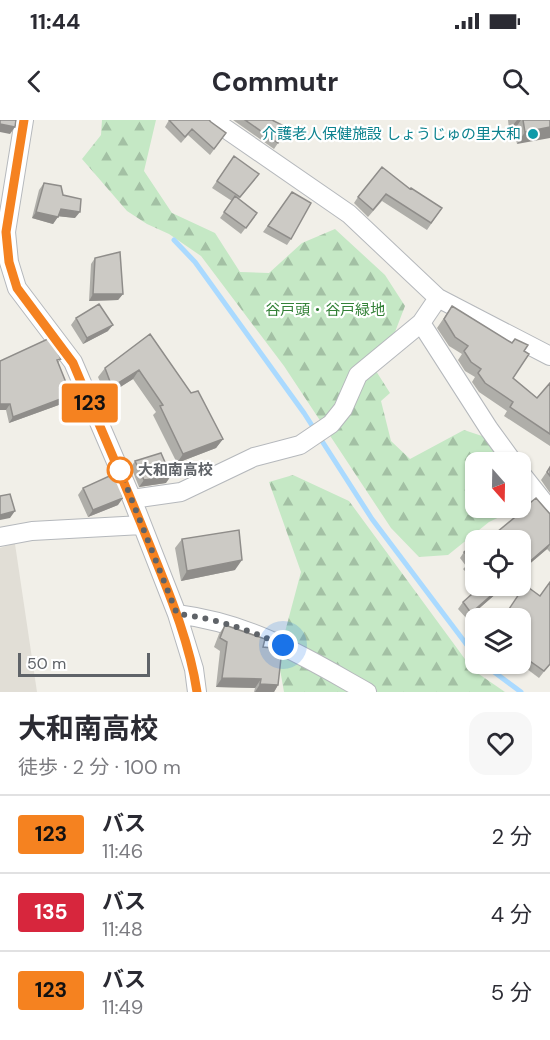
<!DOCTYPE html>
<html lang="ja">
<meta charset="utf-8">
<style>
body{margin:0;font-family:"DM Sans","Noto Sans JP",sans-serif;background:#f7f7f7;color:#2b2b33;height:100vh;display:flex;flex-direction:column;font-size:22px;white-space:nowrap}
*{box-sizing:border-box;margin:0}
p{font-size:20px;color:#7c7c81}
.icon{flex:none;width:33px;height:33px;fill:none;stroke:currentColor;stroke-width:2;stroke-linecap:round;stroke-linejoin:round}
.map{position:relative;height:572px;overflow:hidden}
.drawer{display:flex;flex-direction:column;background:#fff;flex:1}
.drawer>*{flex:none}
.badge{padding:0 12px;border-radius:4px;font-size:21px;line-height:39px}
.needle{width:39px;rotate:160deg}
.buttons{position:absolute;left:465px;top:332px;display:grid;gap:12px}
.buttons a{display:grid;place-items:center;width:66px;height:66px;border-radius:12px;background:#fff;box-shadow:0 2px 4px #0004;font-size:30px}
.scale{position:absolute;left:18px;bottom:15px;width:132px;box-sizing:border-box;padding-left:6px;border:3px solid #5f6368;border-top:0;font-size:16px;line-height:21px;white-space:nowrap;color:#5f6368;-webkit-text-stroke:4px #fff;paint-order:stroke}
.you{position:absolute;width:30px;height:30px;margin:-15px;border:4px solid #fff;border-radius:50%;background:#1a73e8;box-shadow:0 0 0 9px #1a73e833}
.map>.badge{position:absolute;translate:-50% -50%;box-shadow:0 0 0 3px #fff}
.round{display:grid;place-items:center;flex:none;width:63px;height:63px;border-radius:18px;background:#f7f7f7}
.summary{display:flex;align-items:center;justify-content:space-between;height:102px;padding:0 18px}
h1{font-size:28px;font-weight:700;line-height:45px}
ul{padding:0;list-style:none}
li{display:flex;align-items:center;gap:18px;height:78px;padding:0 18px;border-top:2px solid #e1e1e2}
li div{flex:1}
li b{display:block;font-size:22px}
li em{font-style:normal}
li .badge{min-width:66px;font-weight:700;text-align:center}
.status{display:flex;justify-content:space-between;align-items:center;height:42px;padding:0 30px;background:#fff;direction:ltr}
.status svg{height:16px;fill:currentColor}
header{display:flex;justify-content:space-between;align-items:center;height:78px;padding:0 18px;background:#fff;font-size:27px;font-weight:700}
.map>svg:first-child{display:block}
.education{fill:#e1ded6}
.forest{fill:url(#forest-firs)}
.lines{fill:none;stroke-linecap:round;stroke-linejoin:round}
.stream{stroke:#aadaff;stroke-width:5}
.street-casing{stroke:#b5b8bc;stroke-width:20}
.street{stroke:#fff;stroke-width:18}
.wall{fill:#afaea9}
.shaded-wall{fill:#8f8d8a}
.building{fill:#cccac5;stroke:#8f8d8a;stroke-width:1.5}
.line-casing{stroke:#fff;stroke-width:14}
.line{stroke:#f58220;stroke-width:9}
.walk{stroke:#5f6368;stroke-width:6;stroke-dasharray:0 10.8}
.culture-dot{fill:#0f9aa8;stroke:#fff;stroke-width:2}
.stop-dot{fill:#fff;stroke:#f58220;stroke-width:3}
.labels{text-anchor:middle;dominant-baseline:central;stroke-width:4.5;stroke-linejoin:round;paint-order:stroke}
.culture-label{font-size:15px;fill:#0d838f;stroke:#fff;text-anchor:end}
.park-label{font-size:15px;fill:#348238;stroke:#fff}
.stop-label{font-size:15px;font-weight:bold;fill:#5f6368;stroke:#fff;text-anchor:start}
</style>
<div class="status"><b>11:44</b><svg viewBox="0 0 49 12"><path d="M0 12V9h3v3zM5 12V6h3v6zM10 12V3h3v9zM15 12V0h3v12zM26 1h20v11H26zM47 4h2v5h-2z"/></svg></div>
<header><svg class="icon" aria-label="back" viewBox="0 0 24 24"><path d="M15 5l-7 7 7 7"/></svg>Commutr<svg class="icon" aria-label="search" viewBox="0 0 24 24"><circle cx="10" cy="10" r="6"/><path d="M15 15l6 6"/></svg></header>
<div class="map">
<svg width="550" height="572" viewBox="0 0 550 572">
<defs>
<pattern id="forest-firs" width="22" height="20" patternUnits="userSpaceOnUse" patternTransform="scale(1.5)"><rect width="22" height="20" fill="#c5e8c5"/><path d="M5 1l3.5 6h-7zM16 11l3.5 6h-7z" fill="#a3c0a4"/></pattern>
</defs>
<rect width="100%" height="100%" fill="#f1efe8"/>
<path class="education" d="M 15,423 L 15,424 L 37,572 L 0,572 L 0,428 Z"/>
<path class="forest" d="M 102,0 L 156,0 L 144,51 L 172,93 L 215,113 L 240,152 L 269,153 L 302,123 L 335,109 L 385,155 L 405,186 L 395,212 L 369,240 L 390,273 L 381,281 L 391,321 L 410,339 L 464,310 L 488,318 L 505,342 L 476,342 L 476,387 L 516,387 L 514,390 L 489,402 L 448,435 L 419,437 L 391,408 L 284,246 L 201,136 L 169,114 L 147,104 L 127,91 L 82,39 L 101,15 Z
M 293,355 L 349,381 L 473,550 L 505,572 L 284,572 L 278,538 L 301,452 L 269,362 Z"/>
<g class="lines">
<path class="stream" d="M 174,120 L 195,142 L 304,293 L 372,399 L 476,537
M 482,543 L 521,572"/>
<g class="street-casing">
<path id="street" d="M 24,0 L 6,112 L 9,142 L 17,168 L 73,242 L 132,379 L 177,494 L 194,549 L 197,572
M 213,0 L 349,94 L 438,178 L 550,236
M 421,203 L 489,309 L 513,342
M 520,352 L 550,390
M 132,379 L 181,372 L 254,337 L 300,325 L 331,304 L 343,289 L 358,255 L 421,203 L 438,178
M 0,417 L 32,411 L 142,405
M 177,494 C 253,504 301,535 367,572"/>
</g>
<use href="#street" class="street"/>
</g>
<path class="wall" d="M 169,0 L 211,2 L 226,13 L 210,35 L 188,15 L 181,23 L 165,7 Z
M 233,0 L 272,0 L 278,23 L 274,29 Z
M 508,0 L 550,0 L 517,24 L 514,10 L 509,10 Z
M 234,36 L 255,60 L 239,79 L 257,93 L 241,114 L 220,98 L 232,81 L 212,68 Z
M 44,63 L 63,75 L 75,98 L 58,96 L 53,104 L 32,98 L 39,70 Z
M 410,69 L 442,88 L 427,110 L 382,81 L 368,97 L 354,83 L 358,77 Z
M 292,72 L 291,119 L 287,125 L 263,112 Z
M 95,138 L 123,174 L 118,180 L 89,181 L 91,144 Z
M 452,186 L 524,231 L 513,258 L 537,278 L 550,263 L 550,326 L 504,296 L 507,291 L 479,272 L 472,262 L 475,257 L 465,251 L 458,240 L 462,234 L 449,226 L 437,208 Z
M 76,198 L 108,211 L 83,224 L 71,205 Z
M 150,214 L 223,319 L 216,328 L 177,343 L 153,295 L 156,292 L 133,259 L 106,276 L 98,257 L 105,248 Z
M 61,239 L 58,243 L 67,282 L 9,303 L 6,290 L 0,290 Z
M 135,341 L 166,363 L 139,367 L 131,347 Z
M 550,347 L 550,373 L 541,360 Z
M 121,364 L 120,366 L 118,385 L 88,397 L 78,375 L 83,368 Z
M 519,392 L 550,394 L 550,432 L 547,429 L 520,452 L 520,420 L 491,417 L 515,398 Z
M 182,419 L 235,450 L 181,461 L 175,428 Z
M 476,422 L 476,463 L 463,449 L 466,446 L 460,438 L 464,432 Z
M 550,462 L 550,544 L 539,558 L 519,543 L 520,543 L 520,498 L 540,476 Z
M 477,465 L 506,465 L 467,499 L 458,489 L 463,482 L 479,468 Z
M 225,505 L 263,527 L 278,565 L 274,572 L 254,572 L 255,568 L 216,567 L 220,531 L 214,527 L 219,514 Z"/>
<path class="shaded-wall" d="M 517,0 L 521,0 L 514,10 L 509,10 Z
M 0,4 L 15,7 L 10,14 L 0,12 Z
M 550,7 L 550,18 L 517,24 L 525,12 Z
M 61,89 L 80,92 L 75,98 L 56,96 Z
M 36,92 L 58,97 L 53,104 L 32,98 Z
M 93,174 L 123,174 L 118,180 L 89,181 Z
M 113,205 L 108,211 L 83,224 L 87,218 Z
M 139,250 L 133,259 L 106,276 L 112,267 Z
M 71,275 L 67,282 L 9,303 L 13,297 Z
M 0,284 L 10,284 L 6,290 L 0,290 Z
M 223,319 L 216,328 L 177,343 L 183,334 Z
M 171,356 L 166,363 L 139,367 L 144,360 Z
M 123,378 L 118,385 L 88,397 L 93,390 Z
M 15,391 L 10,398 L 0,400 L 0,395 Z
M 550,424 L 547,429 L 520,452 L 520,450 Z
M 242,440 L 235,450 L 181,461 L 187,451 Z
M 503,465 L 506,465 L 467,499 L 471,493 Z
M 222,558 L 261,559 L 255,568 L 216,567 Z
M 260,564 L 278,565 L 274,572 L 255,572 Z"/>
<path class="building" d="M 0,0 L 16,0 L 15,7 L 0,4 Z
M 169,0 L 209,0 L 211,2 L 226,13 L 214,29 L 192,9 L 185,17 Z
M 245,0 L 272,0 L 286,7 L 278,23 Z
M 523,0 L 550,0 L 550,7 L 525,12 Z
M 234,36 L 259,54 L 240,77 L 217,61 Z
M 382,47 L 410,69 L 411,68 L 442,88 L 431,103 L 386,74 L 373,90 L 358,77 Z
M 44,63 L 61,66 L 63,75 L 81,79 L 80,92 L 61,89 L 58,97 L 36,92 Z
M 292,72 L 311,83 L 291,119 L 268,106 Z
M 235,76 L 257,93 L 246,108 L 224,92 Z
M 120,132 L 123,174 L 93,174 L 95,138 Z
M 99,184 L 113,205 L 87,218 L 76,198 Z
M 452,186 L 512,223 L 515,219 L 528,225 L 524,231 L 529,234 L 513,258 L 537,278 L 550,263 L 550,314 L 510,287 L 513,282 L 485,263 L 478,253 L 481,249 L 471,242 L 464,231 L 468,226 L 455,217 L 444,199 Z
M 150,214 L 191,273 L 198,271 L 223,319 L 183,334 L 160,286 L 163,285 L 139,250 L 112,267 L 105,248 Z
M 50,218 L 61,239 L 57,240 L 71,275 L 13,297 L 10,284 L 0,284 L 0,241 Z
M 161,333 L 171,356 L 144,360 L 135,341 Z
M 550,347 L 550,356 L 547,352 Z
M 116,353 L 121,364 L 119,365 L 123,378 L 93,390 L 83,368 Z
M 10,374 L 15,391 L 0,395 L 0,376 Z
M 536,378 L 550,394 L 550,424 L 520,450 L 520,420 L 478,420 L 487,412 L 491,417 L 520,393 L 519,392 Z
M 239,410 L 242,440 L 187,451 L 182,419 Z
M 476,422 L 476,452 L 468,443 L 471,440 L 464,432 Z
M 550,462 L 550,544 L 544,551 L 520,534 L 522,531 L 520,530 L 520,498 L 503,498 L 525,465 L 540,476 Z
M 482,465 L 503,465 L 471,493 L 463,482 Z
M 225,505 L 265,519 L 263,527 L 282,529 L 278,565 L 260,564 L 261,559 L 222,558 L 227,522 L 220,518 Z"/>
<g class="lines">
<g class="line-casing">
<path id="line" d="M 24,0 L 6,112 L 9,142 L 17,168 L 73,243 L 81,262 C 106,320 131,378 154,436 C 172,480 190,525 197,572"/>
</g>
<use href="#line" class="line"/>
<path class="walk" d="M 120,350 L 177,494 C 215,498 248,510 283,525"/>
</g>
<circle class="culture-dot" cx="533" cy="14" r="6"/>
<circle class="stop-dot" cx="120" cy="350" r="12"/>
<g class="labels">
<g class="culture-label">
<text x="521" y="14">介護老人保健施設 しょうじゅの里大和</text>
</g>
<g class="park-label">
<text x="325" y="190">谷戸頭・谷戸緑地</text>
</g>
<g class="stop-label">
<text x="138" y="350">大和南高校</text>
</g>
</g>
</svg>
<div class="buttons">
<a><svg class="needle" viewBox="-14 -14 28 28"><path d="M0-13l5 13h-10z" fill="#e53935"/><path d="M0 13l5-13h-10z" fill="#7c7c81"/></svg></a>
<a><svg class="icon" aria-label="locate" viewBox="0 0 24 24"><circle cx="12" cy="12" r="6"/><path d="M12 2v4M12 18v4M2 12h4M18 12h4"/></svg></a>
<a><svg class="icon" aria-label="layers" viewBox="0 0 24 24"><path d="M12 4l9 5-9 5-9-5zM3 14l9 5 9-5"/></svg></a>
</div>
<div class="scale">50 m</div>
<div class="you" style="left:283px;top:525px"></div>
<b class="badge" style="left:90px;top:283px;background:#f58220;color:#111">123</b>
</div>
<section class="drawer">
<div class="summary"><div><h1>大和南高校</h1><p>徒歩 · 2 分 · 100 m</p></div><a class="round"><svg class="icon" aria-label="heart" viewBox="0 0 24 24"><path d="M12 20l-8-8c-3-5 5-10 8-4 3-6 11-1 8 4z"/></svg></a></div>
<ul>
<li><span class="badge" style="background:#f58220;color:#111">123</span><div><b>バス</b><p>11:46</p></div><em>2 分</em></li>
<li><span class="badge" style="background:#d7263d;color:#fff">135</span><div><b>バス</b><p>11:48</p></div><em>4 分</em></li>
<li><span class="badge" style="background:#f58220;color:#111">123</span><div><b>バス</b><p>11:49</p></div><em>5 分</em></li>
</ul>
</section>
